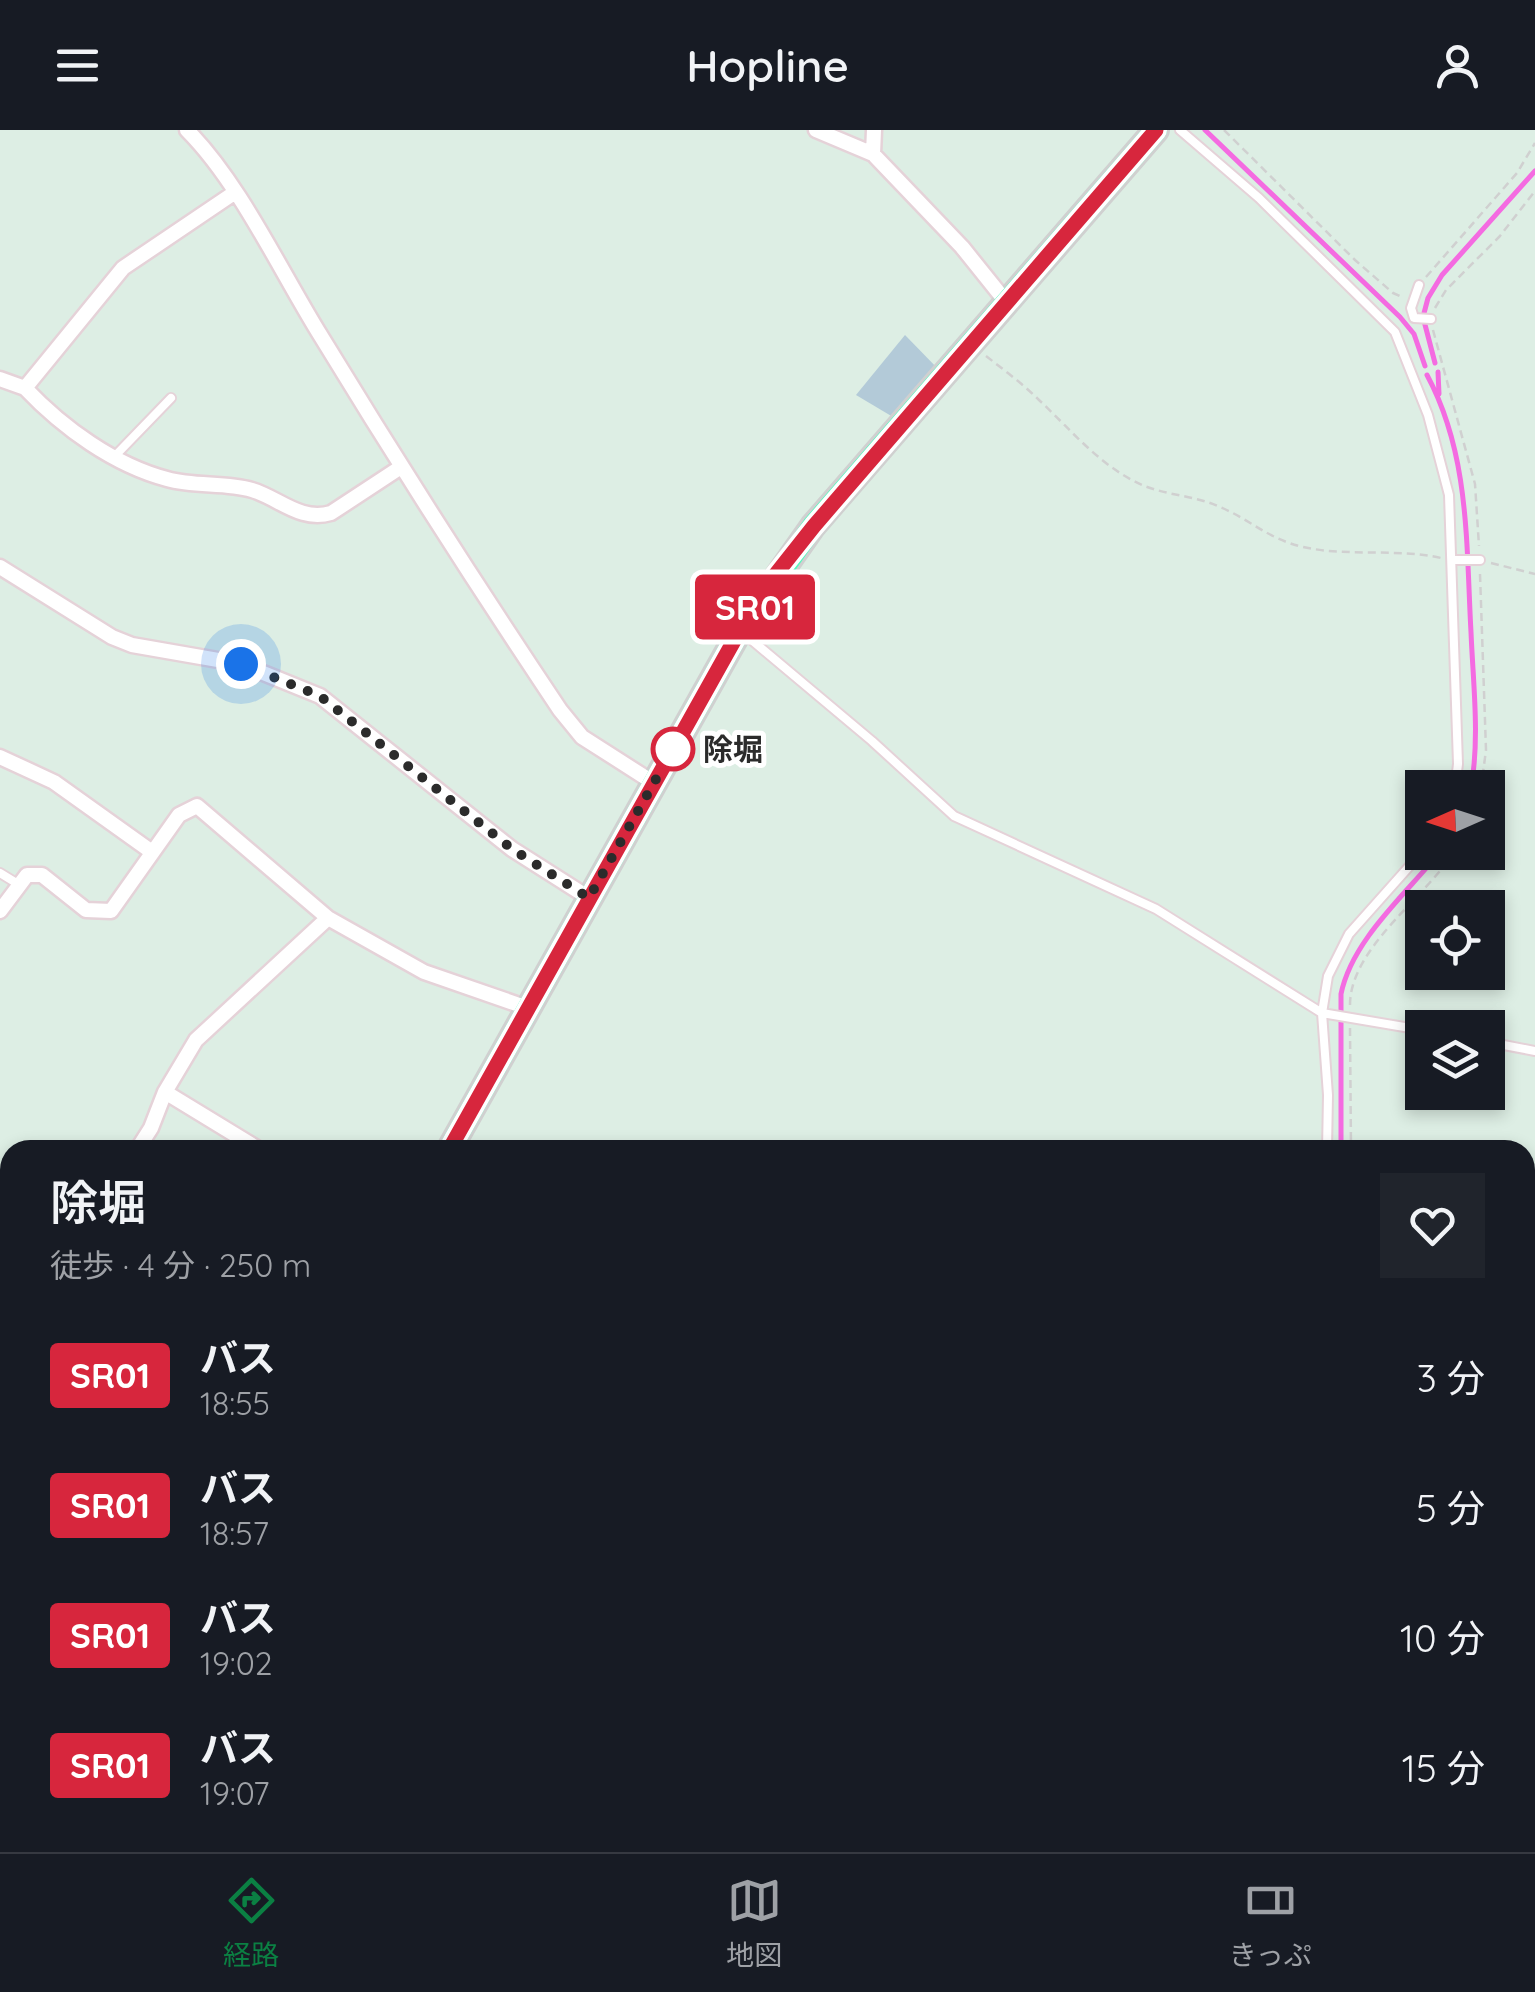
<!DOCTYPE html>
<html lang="ja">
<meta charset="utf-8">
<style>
body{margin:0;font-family:Quicksand,"Noto Sans JP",sans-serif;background:#20242c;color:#f1f3f6;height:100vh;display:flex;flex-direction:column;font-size:38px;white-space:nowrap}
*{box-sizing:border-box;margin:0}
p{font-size:32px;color:#9ea1a6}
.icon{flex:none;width:55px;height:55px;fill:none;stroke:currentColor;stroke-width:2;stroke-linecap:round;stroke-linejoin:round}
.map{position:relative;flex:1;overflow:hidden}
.drawer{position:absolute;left:0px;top:1010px;width:1535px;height:712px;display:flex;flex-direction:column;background:#171b24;border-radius:30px 30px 0 0;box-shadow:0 5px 15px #0003}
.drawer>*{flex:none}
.badge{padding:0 20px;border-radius:8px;font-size:35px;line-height:65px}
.needle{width:65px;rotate:267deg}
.fabs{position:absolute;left:1405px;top:640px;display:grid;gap:20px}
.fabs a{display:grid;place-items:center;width:100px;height:100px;border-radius:0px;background:#171b24;box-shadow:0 5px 15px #0003;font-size:50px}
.you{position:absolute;width:50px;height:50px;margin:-25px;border:8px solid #fff;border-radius:50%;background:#1a73e8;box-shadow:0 0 0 15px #1a73e833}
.map>.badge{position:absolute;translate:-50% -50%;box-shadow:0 0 0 5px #fff}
.round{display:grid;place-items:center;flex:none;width:105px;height:105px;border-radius:0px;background:#20242c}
.summary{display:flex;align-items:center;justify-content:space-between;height:170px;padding:0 50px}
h1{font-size:48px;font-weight:600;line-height:75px}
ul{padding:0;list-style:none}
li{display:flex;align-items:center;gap:30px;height:130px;padding:0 50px}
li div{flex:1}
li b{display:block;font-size:38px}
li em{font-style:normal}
li .badge{min-width:110px;font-weight:700;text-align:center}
header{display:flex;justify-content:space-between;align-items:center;height:130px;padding:0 50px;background:#171b24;font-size:45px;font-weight:600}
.menu{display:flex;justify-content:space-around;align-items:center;height:140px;border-top:2px solid #363941;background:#171b24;font-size:28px;color:#9ea1a6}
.menu a{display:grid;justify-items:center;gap:5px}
.menu .active{color:#0b8043}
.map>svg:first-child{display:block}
.cemetery{fill:#b3cad8}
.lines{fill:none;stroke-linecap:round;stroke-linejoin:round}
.stream{stroke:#f46be1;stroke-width:5}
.lane-casing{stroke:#e5d2d8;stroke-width:12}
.street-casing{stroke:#e5d2d8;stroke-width:19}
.primary-casing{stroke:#d0d0d0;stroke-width:28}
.path{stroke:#d0d0d0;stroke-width:2.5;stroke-dasharray:8 5;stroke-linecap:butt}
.lane{stroke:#fff;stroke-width:8}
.street{stroke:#fff;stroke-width:14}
.primary{stroke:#59f7be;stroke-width:22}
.line-casing{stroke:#fff;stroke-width:22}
.line{stroke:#d7263d;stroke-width:15}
.walk{stroke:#2b2b2b;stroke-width:10;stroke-dasharray:0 18}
.stop-dot{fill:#fff;stroke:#d7263d;stroke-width:5}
.labels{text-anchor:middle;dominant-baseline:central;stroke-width:10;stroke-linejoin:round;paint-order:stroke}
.stop-label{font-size:30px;font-weight:bold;fill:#2b2b2b;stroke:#fff;text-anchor:start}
</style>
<header><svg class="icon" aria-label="menu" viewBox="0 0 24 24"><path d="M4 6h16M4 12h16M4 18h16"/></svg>Hopline<svg class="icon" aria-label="person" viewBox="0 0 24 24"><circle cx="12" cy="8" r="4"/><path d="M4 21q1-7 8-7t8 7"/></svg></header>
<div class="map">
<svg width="1535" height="1722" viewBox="0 0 1535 1722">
<rect width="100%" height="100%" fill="#ddeee4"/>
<path class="cemetery" d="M 905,205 L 941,242 L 898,290 L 856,265 Z"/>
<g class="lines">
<path class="stream" d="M 1205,0 L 1400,187 L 1414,204 L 1425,236
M 1435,233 L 1423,187 L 1428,168 L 1442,145 L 1535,41
M 1438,242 L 1439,264
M 1427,245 C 1470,325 1466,414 1471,502 C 1473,553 1480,607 1471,658
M 1341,1020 L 1341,864 C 1352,810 1406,764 1440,722
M 1255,1722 L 1257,1712"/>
<g class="lane-casing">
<path id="lane" d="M 1180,0 L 1259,68 L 1395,202 L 1428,285 L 1449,365 L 1458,634 L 1455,658
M 1419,155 L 1411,178 L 1414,188 L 1431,189
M 113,328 L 171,268
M 1452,430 L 1480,430
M 742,502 L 872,611 L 954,686 L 1156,779 L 1322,883 L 1422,900
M 0,743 L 18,754
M 1488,912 L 1535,921
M 1327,1020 L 1328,965 L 1322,883 L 1328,846 L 1349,804 L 1422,722
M 0,1640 L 10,1645
M 1238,1722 L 1241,1712"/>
</g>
<g class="street-casing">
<path id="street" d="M 187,0 C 239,52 280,140 319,203 C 397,331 477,456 560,580 L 582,607 L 654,653
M 816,0 L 873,24 L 962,117 L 1007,173
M 873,24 L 874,0
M 0,249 L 25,258 L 123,138 L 234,63
M 25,258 C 63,298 114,335 167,349 C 195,357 225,352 252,360 C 279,368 300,392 331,383 L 401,337
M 0,437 L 112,507 L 132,515 L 241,534 L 320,566 L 512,719 L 589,768
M 0,627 L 54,652 L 152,722
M 0,781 L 27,745 L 42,745 L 86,780 L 111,781 L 179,685 L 197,676 L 328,788
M 165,962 L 260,1020
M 137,1020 L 151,998 L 165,962 L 196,910 L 328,788 L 424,842 L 528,878
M 0,1096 L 10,1107
M 0,1218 L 10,1209
M 0,1257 L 10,1271
M 0,1302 L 10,1290
M 366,1712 L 371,1722
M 1115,1712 L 1132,1722
M 895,1722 L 907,1712"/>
</g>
<g class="primary-casing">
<path id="primary" d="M 449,1020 L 740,500 L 813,396 L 1156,0
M 136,1722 L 139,1712"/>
</g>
<path class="path" d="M 1224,0 L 1355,130 L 1393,163 L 1402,167
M 1426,147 L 1517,43 L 1535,13
M 1435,178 L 1446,160 L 1500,106 L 1535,61
M 1433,200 L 1475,354 L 1479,416
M 986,226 C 1004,240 1023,254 1039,270 C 1069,298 1096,331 1132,350 C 1160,366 1192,364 1220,377 C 1251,390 1268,409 1303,417 C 1348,427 1396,418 1441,428
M 1491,433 L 1535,444
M 1480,444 L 1486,620 L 1481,658
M 1350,875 C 1350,818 1425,768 1454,722
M 1350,898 L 1351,1020
M 1525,1674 L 1535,1651
M 1263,1722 L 1265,1712
M 1504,1722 L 1508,1712"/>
<use href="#lane" class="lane"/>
<use href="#street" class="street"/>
<use href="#primary" class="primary"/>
</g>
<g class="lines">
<g class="line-casing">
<path id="line" d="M 449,1020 L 740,500 L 776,444 L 814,396 L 1156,0"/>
</g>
<use href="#line" class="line"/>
<path class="walk" d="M 241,534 L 320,566 L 512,719 L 589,768 L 673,619"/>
</g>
<circle class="stop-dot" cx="673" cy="619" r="20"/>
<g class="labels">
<g class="stop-label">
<text x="703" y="619">除堀</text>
</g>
</g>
</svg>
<div class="fabs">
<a><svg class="needle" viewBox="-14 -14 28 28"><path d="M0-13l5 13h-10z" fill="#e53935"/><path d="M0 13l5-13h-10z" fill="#9ea1a6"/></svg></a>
<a><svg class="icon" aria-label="locate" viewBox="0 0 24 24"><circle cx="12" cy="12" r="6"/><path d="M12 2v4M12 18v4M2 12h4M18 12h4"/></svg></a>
<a><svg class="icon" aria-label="layers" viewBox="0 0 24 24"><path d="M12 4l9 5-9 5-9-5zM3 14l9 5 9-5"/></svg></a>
</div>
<div class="you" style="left:241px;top:534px"></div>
<b class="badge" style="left:755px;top:477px;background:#d7263d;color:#fff">SR01</b>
<section class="drawer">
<div class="summary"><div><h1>除堀</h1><p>徒歩 · 4 分 · 250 m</p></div><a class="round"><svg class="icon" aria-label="heart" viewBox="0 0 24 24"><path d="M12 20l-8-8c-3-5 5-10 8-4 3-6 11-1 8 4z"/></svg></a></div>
<ul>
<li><span class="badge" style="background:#d7263d;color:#fff">SR01</span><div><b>バス</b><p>18:55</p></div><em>3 分</em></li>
<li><span class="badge" style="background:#d7263d;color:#fff">SR01</span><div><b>バス</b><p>18:57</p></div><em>5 分</em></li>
<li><span class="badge" style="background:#d7263d;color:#fff">SR01</span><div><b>バス</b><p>19:02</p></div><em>10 分</em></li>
<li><span class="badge" style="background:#d7263d;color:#fff">SR01</span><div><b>バス</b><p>19:07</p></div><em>15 分</em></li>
</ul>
</section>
</div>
<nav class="menu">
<a class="active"><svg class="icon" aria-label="directions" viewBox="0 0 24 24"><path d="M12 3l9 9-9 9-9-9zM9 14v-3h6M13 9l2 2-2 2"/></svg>経路</a>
<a><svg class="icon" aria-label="map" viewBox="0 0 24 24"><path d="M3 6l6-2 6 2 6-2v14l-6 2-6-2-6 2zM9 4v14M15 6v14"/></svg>地図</a>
<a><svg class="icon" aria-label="tickets" viewBox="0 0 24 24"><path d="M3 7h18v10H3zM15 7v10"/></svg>きっぷ</a>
</nav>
